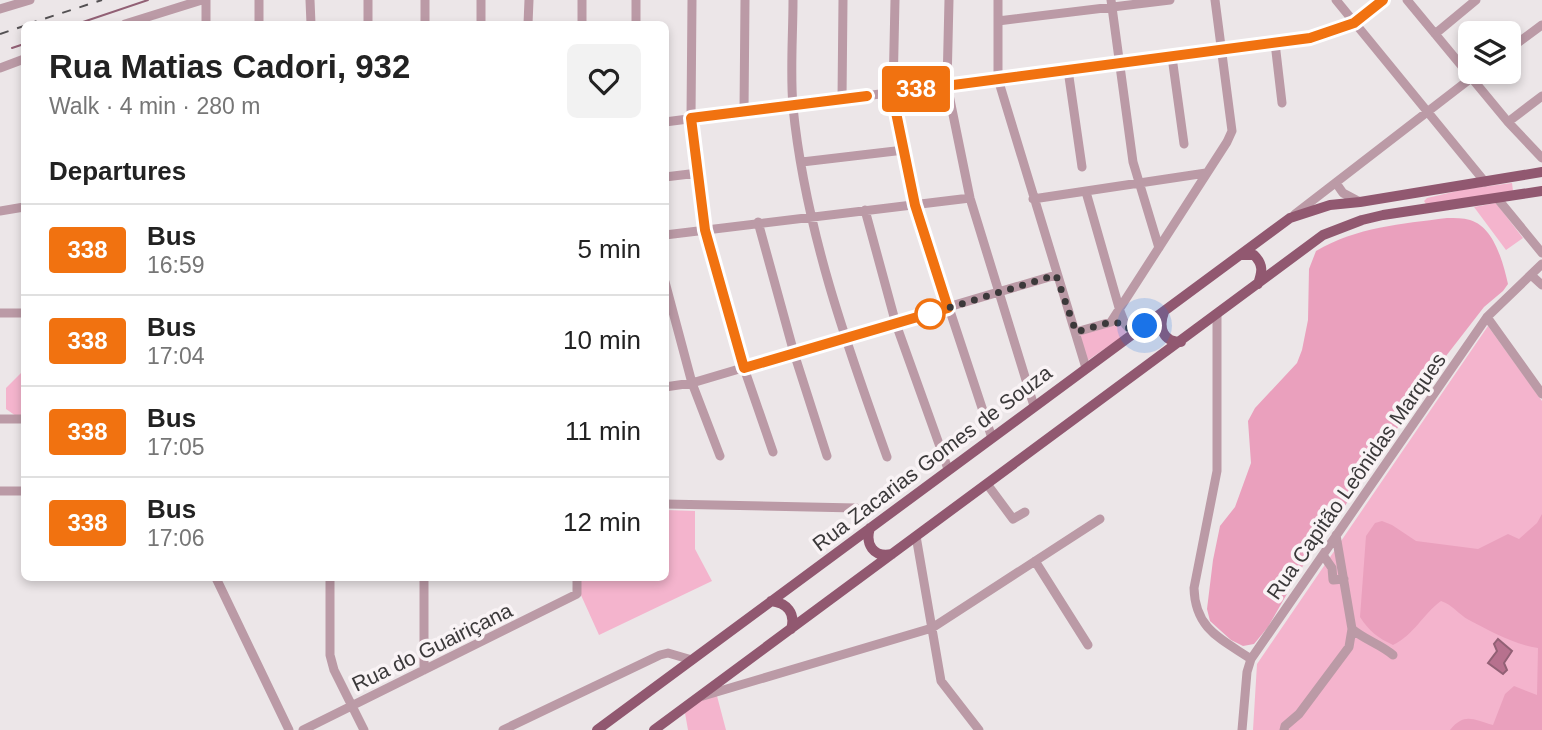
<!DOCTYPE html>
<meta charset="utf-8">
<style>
body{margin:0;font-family:Arial,sans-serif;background:#f2f2f2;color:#222;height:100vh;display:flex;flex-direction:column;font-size:26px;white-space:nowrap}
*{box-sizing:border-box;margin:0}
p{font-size:23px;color:#767676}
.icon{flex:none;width:38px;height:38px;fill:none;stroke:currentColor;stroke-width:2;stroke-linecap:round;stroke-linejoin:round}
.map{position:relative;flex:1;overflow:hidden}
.sheet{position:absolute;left:21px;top:21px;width:648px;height:560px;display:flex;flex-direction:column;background:#fff;border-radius:10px;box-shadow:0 4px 10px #0003}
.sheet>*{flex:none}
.badge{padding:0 14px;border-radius:5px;font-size:24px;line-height:46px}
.fabs{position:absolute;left:1458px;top:21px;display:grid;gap:14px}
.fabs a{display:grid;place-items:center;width:63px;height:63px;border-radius:10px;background:#fff;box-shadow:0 4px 10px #0003;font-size:35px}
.you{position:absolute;width:35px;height:35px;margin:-18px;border:5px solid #fff;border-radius:50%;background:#1a73e8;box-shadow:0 0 0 10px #1a73e833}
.map>.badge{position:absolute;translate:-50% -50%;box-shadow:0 0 0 4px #fff}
h2{padding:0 28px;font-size:26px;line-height:63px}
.round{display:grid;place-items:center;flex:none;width:74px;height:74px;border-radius:10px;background:#f2f2f2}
.summary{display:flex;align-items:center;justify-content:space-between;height:119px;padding:0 28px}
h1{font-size:33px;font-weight:700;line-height:52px}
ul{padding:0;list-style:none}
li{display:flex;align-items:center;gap:21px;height:91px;padding:0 28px;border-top:2px solid #e0e0e0}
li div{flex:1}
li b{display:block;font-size:26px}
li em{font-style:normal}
li .badge{min-width:77px;font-weight:700;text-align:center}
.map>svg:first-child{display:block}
.green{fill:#f4b4cd}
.forest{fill:#eaa0bd}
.water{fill:#b7718e;stroke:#926075;stroke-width:2}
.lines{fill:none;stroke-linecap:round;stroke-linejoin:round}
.stream{stroke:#926075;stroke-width:2}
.minor{stroke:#bb9aa6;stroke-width:9}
.major{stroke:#915870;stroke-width:10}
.rail{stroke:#545153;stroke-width:2;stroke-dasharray:9 9;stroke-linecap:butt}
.line-casing{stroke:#fff;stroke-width:16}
.line{stroke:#f17210;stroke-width:10}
.walk{stroke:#3b393a;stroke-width:7;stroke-dasharray:0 12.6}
.stop-dot{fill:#fff;stroke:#f17210;stroke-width:3.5}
.labels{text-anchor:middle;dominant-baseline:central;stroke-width:7;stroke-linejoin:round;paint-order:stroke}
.street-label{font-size:21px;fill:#3b393a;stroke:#f9f3f5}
</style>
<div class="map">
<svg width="1542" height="730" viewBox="0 0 1542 730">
<rect width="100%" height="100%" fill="#ece6e8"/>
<path class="green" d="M 1512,183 L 1513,191 L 1426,204 L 1424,201 L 1427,198 L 1466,189 Z
M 1496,203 L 1523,238 L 1506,250 L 1474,207 Z
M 1119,324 L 1125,329 L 1126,334 L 1087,361 L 1079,335 Z
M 1488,326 L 1542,401 L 1542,730 L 1253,730 L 1257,664 Z
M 24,370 L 24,416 L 16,416 L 6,409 L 6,388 Z
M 665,510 L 695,511 L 695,549 L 712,581 L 599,635 L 580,593 L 580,578 L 665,578 Z
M 717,696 L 726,730 L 688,730 L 685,713 L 700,700 Z"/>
<path class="forest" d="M 1447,218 C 1455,218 1463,218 1470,220 C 1494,227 1503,262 1508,284 L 1503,291 L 1484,307 L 1446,356 L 1336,519 L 1312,550 L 1268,627 L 1254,644 L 1243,646 L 1231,640 L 1210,621 L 1207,609 L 1213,560 L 1220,526 L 1235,507 L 1251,463 L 1248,421 L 1255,408 L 1297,363 L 1302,350 L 1308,320 L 1309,269 L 1316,251 C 1357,227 1401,224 1447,218 Z
M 1542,514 L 1542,730 L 1450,730 C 1465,712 1473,720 1493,725 L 1505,694 L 1514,686 L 1537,695 L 1538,648 C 1515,645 1490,631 1469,620 C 1458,614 1453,605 1441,601 C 1423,614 1414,635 1393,645 C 1378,638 1369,631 1360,617 L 1366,536 L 1375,523 L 1382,521 L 1392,525 L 1416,541 L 1478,549 L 1508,534 L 1519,539 L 1537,523 Z"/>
<path class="water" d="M 1498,639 L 1512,651 L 1504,663 L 1507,670 L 1503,674 L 1488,663 L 1497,651 L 1494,644 Z"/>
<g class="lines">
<path class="stream" d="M 77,24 L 148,0
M 12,48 L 24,44"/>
<path class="minor" d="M 259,0 L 259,24
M 310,0 L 311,24
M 692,0 L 691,118 L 705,230 L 744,368 L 773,452
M 793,0 C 793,35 790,72 793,107 C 805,228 846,343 887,457
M 895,0 L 893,93 L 915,205 L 992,438
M 949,0 L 947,85 L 970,198 L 1034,406
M 998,0 L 998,79 L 1086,368
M 1111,0 L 1133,162 L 1159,248
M 1336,0 L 1485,182
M 1407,0 L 1508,122 L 1542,158
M 0,9 L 30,0
M 998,21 L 1170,0
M 125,24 L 202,0
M 206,24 L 206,0
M 368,24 L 368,0
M 425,24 L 425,0
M 481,24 L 481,0
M 528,24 L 529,0
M 582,24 L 582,0
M 636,24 L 636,0
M 1435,34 L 1476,0
M 1275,43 L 1282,103
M 1508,50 L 1542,25
M 1172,57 L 1184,144
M 0,68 L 24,59
M 1068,70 L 1082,167
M 842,99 L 843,0
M 744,112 L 745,0
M 665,122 L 1310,38 L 1354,23 L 1383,0
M 1508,122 L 1542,96
M 802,162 L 904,150
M 665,177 L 698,173
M 1336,183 L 1343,193 L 1358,201
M 1086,192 L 1120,311 L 1125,324 L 1134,334
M 1497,198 L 1542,253
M 1033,199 L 1206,173
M 865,210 L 896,324 L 948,469
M 0,211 L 24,207
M 1295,214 L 1479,72
M 758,222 L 794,353 L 827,456
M 665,235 L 970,198
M 1531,275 L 1542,285
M 665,282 L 692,383 L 720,456
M 0,313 L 24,313
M 1217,316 L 1217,471 L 1194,588 C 1195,629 1221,639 1251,659
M 1487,317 L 1542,394
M 1076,332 L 1111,322 L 1227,142 L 1232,131 L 1215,0
M 665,387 L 692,383 L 1056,275
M 0,419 L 24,419
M 987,484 L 1013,519 L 1025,512
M 0,491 L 24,491
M 665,504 L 856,508
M 1336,535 L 1352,629 C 1365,640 1380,644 1393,655
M 916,536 L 941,681 L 979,730
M 1323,555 L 1332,568 L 1333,580 L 1344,579
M 1035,561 L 1088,645
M 216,578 L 289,730
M 330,578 L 330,655 L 334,670 L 364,730
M 424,670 L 424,578
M 703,696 L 932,628 L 1100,519
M 303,730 L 577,594 L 577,578
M 503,730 L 660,655 L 668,653 L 692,660
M 1242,730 L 1247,672 L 1251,659 L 1487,317 L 1542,264
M 1284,730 L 1285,726 L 1299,714 L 1349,647 L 1352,629"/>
<path class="major" d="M 1240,255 L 1254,255 C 1264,265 1262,272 1258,284
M 1164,312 C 1158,328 1163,342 1181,342
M 870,528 C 865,544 873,558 892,554
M 771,601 C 787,603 796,613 791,629
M 597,730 L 1290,218 L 1330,205 L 1360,202 L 1542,172
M 654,730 L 1323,235 L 1362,220 L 1383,215 L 1542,191"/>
<path class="rail" d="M 28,24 L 102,0
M 0,34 L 24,26"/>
</g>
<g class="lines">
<g class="line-casing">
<path id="line" d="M 867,96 L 691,118 L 705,230 L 744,368 L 948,308 L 915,205 L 892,93 L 1310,38 L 1354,23 L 1383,0"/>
</g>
<use href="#line" class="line"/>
<path class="walk" d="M 930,314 L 922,316 L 1056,275 L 1076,332 L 1111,322 L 1125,324 L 1134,334 L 1145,326"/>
</g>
<circle class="stop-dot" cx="930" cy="314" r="14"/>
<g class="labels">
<g class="street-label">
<text transform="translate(932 458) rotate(-37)">Rua Zacarias Gomes de Souza</text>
<text transform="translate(1356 476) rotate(-55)">Rua Capitão Leônidas Marques</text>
<text transform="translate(432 647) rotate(-26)">Rua do Guairiçana</text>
</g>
</g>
</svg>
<div class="fabs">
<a><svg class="icon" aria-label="layers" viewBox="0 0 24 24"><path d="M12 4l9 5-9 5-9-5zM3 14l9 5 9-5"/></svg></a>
</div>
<div class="you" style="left:1145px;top:326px"></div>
<b class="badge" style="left:916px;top:89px;background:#f17210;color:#fff">338</b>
<section class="sheet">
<div class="summary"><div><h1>Rua Matias Cadori, 932</h1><p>Walk · 4 min · 280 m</p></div><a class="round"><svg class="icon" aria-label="heart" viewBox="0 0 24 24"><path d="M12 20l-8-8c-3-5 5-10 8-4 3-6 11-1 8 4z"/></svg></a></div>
<h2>Departures</h2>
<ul>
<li><span class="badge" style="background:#f17210;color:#fff">338</span><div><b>Bus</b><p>16:59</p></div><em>5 min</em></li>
<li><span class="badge" style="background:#f17210;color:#fff">338</span><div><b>Bus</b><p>17:04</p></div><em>10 min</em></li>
<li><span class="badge" style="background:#f17210;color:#fff">338</span><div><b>Bus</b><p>17:05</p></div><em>11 min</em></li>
<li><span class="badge" style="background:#f17210;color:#fff">338</span><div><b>Bus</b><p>17:06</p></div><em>12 min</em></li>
</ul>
</section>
</div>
